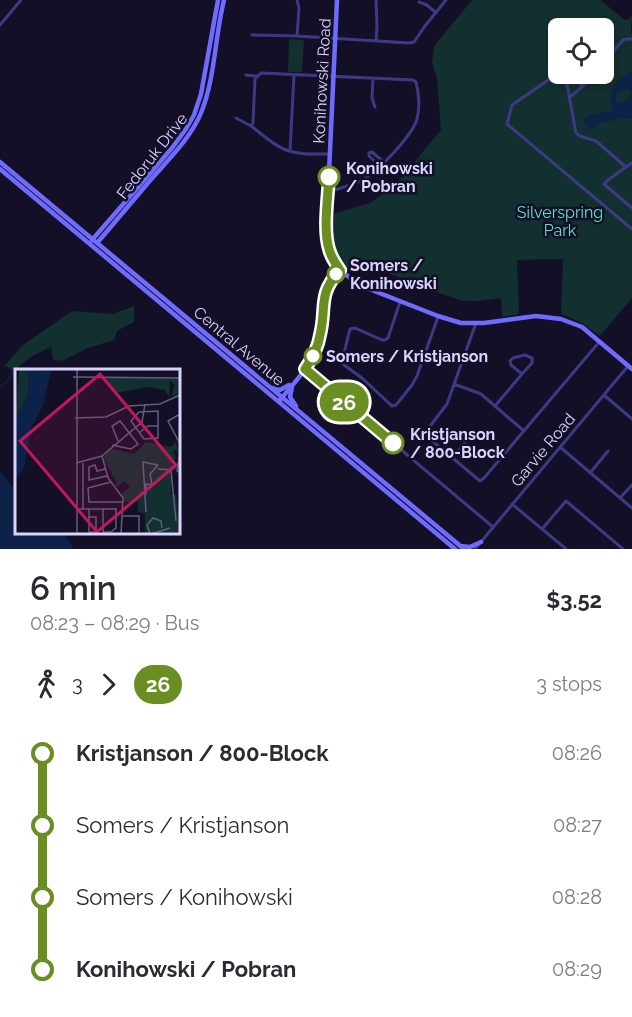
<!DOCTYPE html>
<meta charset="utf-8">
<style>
body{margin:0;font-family:Raleway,sans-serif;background:#f7f7f7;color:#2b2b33;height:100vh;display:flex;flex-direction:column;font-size:22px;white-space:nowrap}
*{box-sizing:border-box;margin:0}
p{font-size:20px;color:#7c7c81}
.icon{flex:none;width:33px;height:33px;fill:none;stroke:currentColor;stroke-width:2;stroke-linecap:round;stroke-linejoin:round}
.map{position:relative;height:549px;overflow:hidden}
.details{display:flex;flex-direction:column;background:#fff;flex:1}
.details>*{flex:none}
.badge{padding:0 12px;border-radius:20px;font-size:21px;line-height:39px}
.controls{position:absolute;left:548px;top:18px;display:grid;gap:12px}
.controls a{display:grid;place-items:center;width:66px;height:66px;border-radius:9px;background:#fff;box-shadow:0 3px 9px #0003;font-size:30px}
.map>.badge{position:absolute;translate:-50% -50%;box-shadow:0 0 0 3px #fff}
.legs{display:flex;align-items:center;gap:9px;height:66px;padding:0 30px;font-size:20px}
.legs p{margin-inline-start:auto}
.summary{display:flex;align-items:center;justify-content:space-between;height:102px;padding:0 30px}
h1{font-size:33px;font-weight:600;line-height:45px}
ul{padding:0 30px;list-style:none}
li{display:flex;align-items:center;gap:21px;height:72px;font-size:22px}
li i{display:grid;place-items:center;width:9px;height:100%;margin:0 8px;background:currentColor}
li i::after{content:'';width:15px;height:15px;margin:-8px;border:4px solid;border-radius:50%;background:#fff}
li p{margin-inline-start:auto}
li:first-child i{background:linear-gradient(#0000 50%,currentColor 0)}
li:last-child i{background:linear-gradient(currentColor 50%,#0000 0)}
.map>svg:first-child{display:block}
.green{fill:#12302f;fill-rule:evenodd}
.water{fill:#0c2248;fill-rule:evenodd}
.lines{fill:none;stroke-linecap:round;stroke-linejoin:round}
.stream{stroke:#0c2248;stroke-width:1.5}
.street{stroke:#3d3a85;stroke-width:3}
.secondary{stroke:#6f6bff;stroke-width:4.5}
.line-1-casing{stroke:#fff;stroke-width:14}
.line-1{stroke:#6b8e23;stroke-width:9}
.stop-1-dot{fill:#fff;stroke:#6b8e23;stroke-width:3}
.labels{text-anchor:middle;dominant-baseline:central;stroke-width:5;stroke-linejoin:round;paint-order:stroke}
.street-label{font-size:16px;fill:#d9d4ff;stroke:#130f26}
.stop-label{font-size:16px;font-weight:bold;fill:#d9d4ff;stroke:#130f26;text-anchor:start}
.park-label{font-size:16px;fill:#5fe0c0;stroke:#130f26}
.inset-road{fill:none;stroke:#625e7d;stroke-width:1.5}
.view{fill:#c2185b;fill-opacity:0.15;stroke:#c2185b;stroke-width:3}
.inset-edge{fill:none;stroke:#d9d4ff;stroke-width:3}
</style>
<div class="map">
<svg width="632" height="549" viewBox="0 0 632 549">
<rect width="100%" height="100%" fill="#130f26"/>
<path class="green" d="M 472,0 L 600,0 L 625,20 L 628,20 L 632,15 L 631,33 L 632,34 L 632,298 L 600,336 L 580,322 L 561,314 L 563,259 L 517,260 L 519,314 L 502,317 L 501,298 L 478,301 L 463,301 L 442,294 L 370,266 L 361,260 L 350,273 C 332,254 330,240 332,214 L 370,203 L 396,184 L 441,130 L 437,78 L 432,63 L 434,46 ZM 558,28 L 603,28 L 603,74 L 558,74 Z
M 289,39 L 304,40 L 302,72 L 288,72 Z
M 134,306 L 134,322 L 117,331 L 114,340 L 88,348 L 62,361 L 53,360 L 51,347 L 32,356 L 13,371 L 5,365 L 23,345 L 72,311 L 113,314 Z"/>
<path class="water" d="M 632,72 L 632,119 L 619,119 L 600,123 L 589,130 L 584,123 L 584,119 L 587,116 L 610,111 L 613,109 C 612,107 610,101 610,99 C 610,88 622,73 632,72 ZM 626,89 L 631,91 L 631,96 C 627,101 624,104 617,102 L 616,99 L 616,93 L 620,90 Z
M 0,471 L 16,491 L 16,532 L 63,533 L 74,549 L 0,549 Z"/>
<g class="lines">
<path class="stream" d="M 0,386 L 7,382 L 13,371"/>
<path class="street" d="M 297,0 L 299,8 L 297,36 L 409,43 L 414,42 L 425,26 L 446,0
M 376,0 L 377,26 L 376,41
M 419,2 L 427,5 L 435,12
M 0,25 L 21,0
M 252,35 L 297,36
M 603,63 L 623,40 L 627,39 L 632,39
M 565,74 L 559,74 L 554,76 L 512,105 L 507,124 L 632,229
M 246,75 L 257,76
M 373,79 L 372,98 L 375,107
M 583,86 L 594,74
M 570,97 L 583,86 L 572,76 L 565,74 L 576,133 L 580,136 L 596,141 L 626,167 L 608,180 L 604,184 L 632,208
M 236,118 L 251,126
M 290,151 L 294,75
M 380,166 L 369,156 L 369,153 L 372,152 L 384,162
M 626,167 L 632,163
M 328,192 C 340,188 353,185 364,179 C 379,170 412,136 417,119 C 420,108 419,93 416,82 L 413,80 L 261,73 L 255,79 L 253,123 L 251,126 C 262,134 274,146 286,150 C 300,155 315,154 329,154
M 400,302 L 388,338 L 385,340 L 382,340 L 355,328 L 350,329 L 342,361 L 344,365 L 362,378 L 392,406 L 396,405 L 412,385 L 417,376 L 438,317
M 476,323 L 447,404 L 424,434 L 480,481 L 484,478 L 600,341
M 525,355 L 532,358 L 532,363 L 522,374 L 511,365 L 510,361 L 513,358 Z
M 305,369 L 493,527
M 454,384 L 481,394 L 524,431
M 604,395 L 632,419
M 495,406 L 522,374
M 560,447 L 632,508
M 452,458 L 470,437
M 590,473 L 608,451
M 620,498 L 632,485
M 512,504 L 566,549
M 542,529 L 566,501 L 623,549
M 475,549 L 628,366"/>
<path class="secondary" d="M 337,0 L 326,237 L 328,249 L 340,270 L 359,285 L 438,316 L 461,323 L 484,323 L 536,316 L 561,319 L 582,327 L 632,369
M 0,162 L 464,549
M 0,169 L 455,549
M 92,240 L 172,148 L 186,129 L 194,115 L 201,94 L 218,0
M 97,243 C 116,221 135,198 154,176 C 171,157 191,137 201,113 C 215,79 215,36 224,0
M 292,387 L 290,397 L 296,406
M 272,388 L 280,390 L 289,385
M 280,400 C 294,383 311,366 318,345 C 328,315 314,297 340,270
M 460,546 L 470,547 L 481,542"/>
</g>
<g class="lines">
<g class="line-1-casing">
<path id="line-1" d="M 329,177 C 328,197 323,230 329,249 C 331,257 335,263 340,270 C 317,295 327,307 320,335 C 318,348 312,359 305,369 L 393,443"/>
</g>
<use href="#line-1" class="line-1"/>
</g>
<g class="stop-1-dot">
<circle cx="329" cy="177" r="10"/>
<circle cx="336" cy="274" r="8"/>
<circle cx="313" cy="356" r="8"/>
<circle cx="393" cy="443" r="10"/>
</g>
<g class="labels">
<g class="street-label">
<text transform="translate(322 81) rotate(-87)">Konihowski Road</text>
<text transform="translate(152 156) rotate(-52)">Fedoruk Drive</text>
<text transform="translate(239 346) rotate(40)">Central Avenue</text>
<text transform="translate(543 450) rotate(-50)">Garvie Road</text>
</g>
<g class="stop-label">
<text x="346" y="168">Konihowski<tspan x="346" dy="18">/ Pobran</tspan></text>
<text x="350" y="265">Somers /<tspan x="350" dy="18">Konihowski</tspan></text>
<text x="326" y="356">Somers / Kristjanson</text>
<text x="410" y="434">Kristjanson<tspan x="410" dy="18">/ 800-Block</tspan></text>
</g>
<g class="park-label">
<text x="560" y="212">Silverspring<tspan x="560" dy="18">Park</tspan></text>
</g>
</g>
<g transform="translate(15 369)">
<rect width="165" height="165" fill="#130f26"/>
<path d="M 4,0 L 14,0 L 13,26 L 0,54 ZM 91,9 L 165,9 L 165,24 L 156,28 L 160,16 L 155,12 L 154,29 L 150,21 L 133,18 L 101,24 ZM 161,72 L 163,83 L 158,81 L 161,90 L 158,90 L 158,98 L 165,100 L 157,101 L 156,126 L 161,126 L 165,165 L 130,165 L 130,145 L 123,143 L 123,133 L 109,133 L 107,124 L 115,118 L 110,112 L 102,118 L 100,116 L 102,114 L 88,89 L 94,79 L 119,85 L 131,73 L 156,78 Z" fill="#12302f"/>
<path d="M 13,0 L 36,2 L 28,36 L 16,59 L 9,99 L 0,112 L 0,51 L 13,25 Z" fill="#0c2248"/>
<path class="inset-road" d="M 62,0 L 62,165M 58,8 L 165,9M 143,42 L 143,69 L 129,70 L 116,52 L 124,43 ZM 165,45 L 153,52 L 165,75M 60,49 L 91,48 L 114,37 L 145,35 L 165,26M 124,64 L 133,57 L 143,57M 97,76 L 116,80 L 123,75 L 105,52 L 97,57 L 103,72M 165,84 L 162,102 L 165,104M 61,94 L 87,87M 90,100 L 82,102 L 80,96 L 74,98 L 74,111 L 92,107M 143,100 L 156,101 L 161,152M 96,113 L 73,119 L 74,133 L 108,133M 131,125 L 131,115 L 137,116 L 135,105 L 143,96 L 140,99M 61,140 L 102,140M 68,140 L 68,94M 88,140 L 88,163 L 96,163 L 101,159 L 101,140M 131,143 L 128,93 L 143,96M 108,147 L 124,147 L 124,165M 74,163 L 81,163 L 81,148 L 74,148M 74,164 L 74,140M 106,165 L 108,129 L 93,109 L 87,87 L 127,53 L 130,35M 135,165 L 132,156 L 138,149 L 146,152 L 147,159M 136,165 L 155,159"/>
<path class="view" d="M 85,5 L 161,96 L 82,163 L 5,72 Z"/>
<rect width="165" height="165" class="inset-edge"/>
</g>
</svg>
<div class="controls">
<a><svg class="icon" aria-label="locate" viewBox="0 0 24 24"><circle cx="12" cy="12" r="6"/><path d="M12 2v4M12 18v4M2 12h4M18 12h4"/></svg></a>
</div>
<b class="badge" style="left:344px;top:402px;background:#6b8e23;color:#fff">26</b>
</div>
<section class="details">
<div class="summary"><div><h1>6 min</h1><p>08:23 – 08:29 · Bus</p></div><b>$3.52</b></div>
<div class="legs"><svg class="icon" aria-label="walk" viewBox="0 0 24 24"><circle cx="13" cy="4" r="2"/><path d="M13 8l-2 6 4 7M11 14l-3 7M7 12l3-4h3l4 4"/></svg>3<svg class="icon" aria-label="forward" viewBox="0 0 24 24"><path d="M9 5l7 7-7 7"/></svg><b class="badge" style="background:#6b8e23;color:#fff">26</b><p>3 stops</p></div>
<ul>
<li><i style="color:#6b8e23"></i><b>Kristjanson / 800-Block</b><p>08:26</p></li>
<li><i style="color:#6b8e23"></i><span>Somers / Kristjanson</span><p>08:27</p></li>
<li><i style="color:#6b8e23"></i><span>Somers / Konihowski</span><p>08:28</p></li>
<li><i style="color:#6b8e23"></i><b>Konihowski / Pobran</b><p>08:29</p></li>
</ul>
</section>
